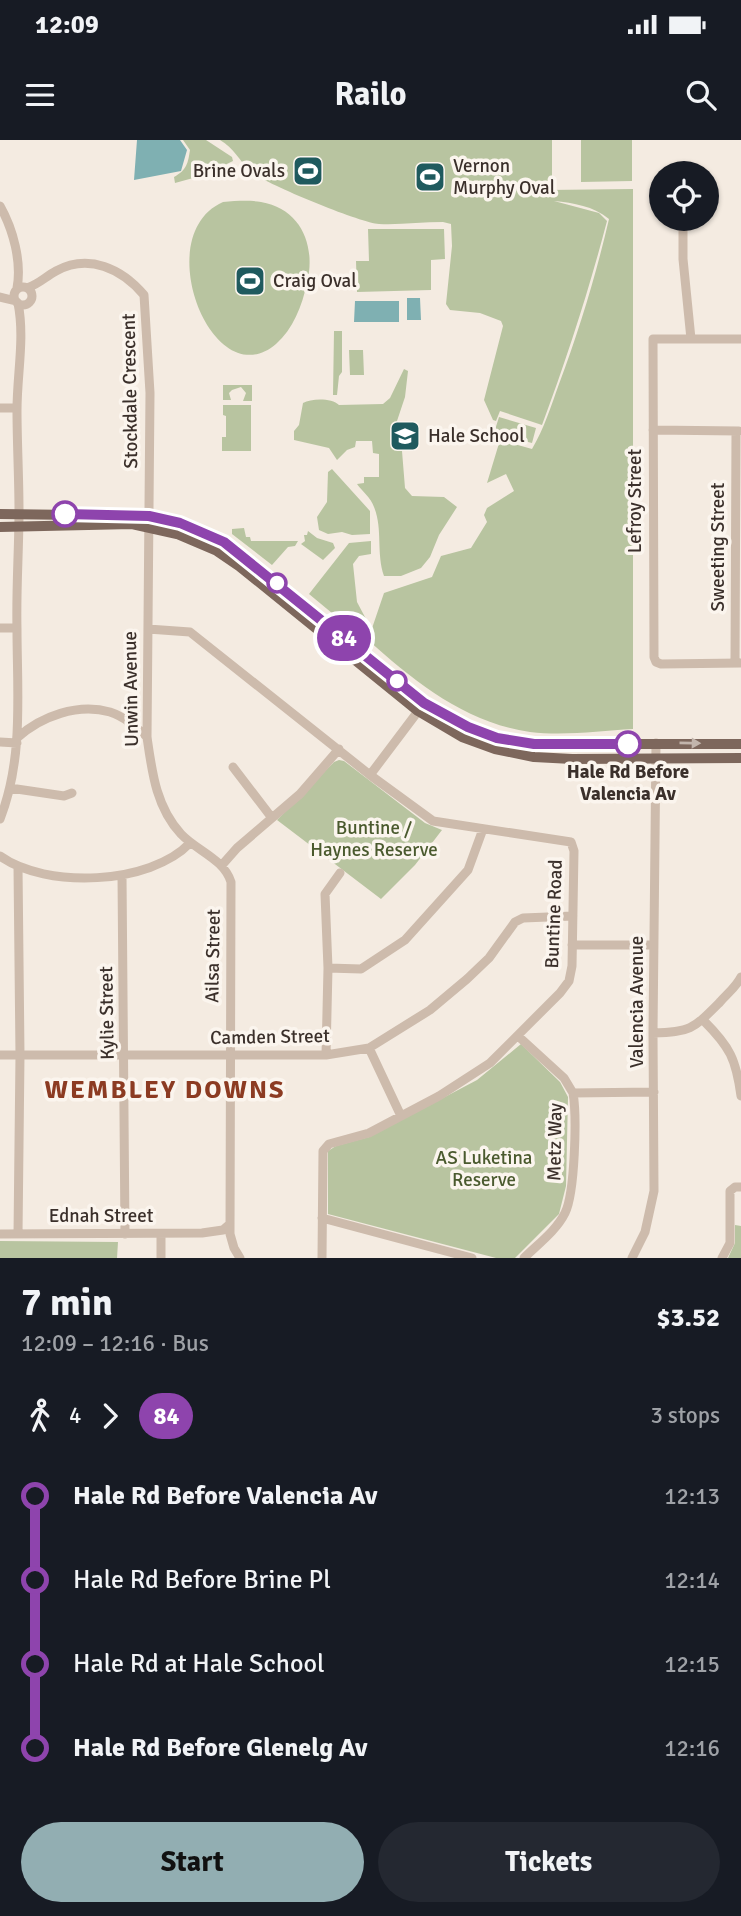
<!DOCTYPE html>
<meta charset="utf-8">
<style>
body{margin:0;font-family:Signika,sans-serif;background:#242831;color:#f1f3f6;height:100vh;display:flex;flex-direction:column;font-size:26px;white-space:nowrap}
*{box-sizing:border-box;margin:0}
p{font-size:23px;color:#9ea1a6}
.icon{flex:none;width:38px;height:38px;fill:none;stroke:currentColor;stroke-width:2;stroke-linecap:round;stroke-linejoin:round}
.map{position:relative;height:1118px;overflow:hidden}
.sheet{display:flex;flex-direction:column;background:#171b24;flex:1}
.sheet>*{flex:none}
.badge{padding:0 14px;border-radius:23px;font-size:24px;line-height:46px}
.controls{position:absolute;left:649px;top:21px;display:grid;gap:14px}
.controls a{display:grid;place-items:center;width:70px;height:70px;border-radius:50%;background:#171b24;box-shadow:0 2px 5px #0004;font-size:35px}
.map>.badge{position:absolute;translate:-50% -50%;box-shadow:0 0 0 4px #fff}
.legs{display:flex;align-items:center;gap:10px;height:77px;padding:0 21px;font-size:23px}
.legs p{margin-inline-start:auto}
.head{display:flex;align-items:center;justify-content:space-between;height:119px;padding:0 21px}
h1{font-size:38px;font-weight:700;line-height:52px}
.cta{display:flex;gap:14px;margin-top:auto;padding:14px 21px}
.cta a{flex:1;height:80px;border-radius:42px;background:#92aeb2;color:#111;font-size:28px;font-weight:700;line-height:80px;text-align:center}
.cta a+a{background:#242831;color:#f1f3f6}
ul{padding:0 21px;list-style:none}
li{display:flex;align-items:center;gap:24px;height:84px;font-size:26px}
li i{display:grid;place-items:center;width:10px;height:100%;margin:0 9px;background:currentColor}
li i::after{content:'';width:18px;height:18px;margin:-9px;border:5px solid;border-radius:50%;background:#171b24}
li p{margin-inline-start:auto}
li:first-child i{background:linear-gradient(#0000 50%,currentColor 0)}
li:last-child i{background:linear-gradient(currentColor 50%,#0000 0)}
.status{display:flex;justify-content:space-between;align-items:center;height:49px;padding:0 35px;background:#171b24;direction:ltr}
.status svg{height:19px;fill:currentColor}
header{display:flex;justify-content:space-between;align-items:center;height:91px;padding:0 21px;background:#171b24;font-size:32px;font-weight:700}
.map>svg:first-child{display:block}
.green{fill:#b8c4a0}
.water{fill:#7fb0b2}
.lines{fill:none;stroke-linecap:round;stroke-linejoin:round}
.minor{stroke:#cdbbac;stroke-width:9}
.major{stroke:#7d675c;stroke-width:10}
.oneway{fill:#c2b5ac}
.line-1-casing{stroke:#fff;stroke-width:16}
.line-1{stroke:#8e44ad;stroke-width:10}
.stop-1-dot{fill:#fff;stroke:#8e44ad;stroke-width:3.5}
.labels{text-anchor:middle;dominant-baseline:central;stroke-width:7;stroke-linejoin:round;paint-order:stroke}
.poi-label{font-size:19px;fill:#3b302b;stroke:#fbf5ee;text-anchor:start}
.street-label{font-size:19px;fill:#3b302b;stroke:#fbf5ee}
.stop-label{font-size:19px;font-weight:bold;fill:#3b302b;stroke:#fbf5ee}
.park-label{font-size:19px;fill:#4a5a2e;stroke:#fbf5ee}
.district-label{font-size:26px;font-weight:bold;letter-spacing:2px;fill:#8c3b22;stroke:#fbf5ee}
</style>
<div class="status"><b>12:09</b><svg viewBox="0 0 49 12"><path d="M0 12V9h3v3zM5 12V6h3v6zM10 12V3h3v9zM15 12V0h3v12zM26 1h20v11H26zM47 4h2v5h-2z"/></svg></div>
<header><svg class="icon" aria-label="menu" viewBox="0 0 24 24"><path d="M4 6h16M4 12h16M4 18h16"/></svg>Railo<svg class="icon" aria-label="search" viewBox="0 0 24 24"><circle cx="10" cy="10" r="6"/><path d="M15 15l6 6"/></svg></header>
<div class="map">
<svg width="741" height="1118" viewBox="0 0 741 1118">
<rect width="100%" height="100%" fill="#f4ebe1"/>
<path class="green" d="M 183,0 L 206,0 L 232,17 L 233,21 L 204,35 L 175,43 L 174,37 C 187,30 188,23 190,10 Z
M 220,0 L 552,0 L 552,48 L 545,48 L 549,54 L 547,50 L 633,49 L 633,589 C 600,591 564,596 530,592 C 466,583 415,542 368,500 L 384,453 L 432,437 L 441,416 L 471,408 L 487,382 L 484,375 L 487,368 L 514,351 L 506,334 L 487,343 L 500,300 L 532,309 C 544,289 551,266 559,244 C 579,191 596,135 609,79 C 593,66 574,63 554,61 L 599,73 L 607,81 C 589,150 567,218 542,285 L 500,271 L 496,281 L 493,280 L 484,260 L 503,186 L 501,181 L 480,173 L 450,170 L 446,164 L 452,106 L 451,84 L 443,82 C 422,82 400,85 379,84 C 361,83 263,43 250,31 C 239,20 234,8 220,0 Z
M 581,0 L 632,0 L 632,41 L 581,42 Z
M 223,62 C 236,61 249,60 261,62 C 302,69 316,107 307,143 C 302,166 293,189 276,204 C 213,258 148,95 223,62 Z
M 368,89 L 444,89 L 445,119 L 431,120 L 431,150 L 357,152 L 356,121 L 369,121 Z
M 334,191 L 342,191 L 342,232 L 339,236 L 337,255 L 333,255 Z
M 363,210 L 364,235 L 350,235 L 349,210 Z
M 404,229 L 408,231 L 405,257 L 396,284 L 396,308 L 402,311 L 405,348 L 412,356 L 444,357 L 457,367 L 439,395 L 430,417 L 421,428 L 401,436 L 384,436 C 376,413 383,389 374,367 C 371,358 362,351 357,344 L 364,343 L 364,337 L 379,337 L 379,314 L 373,313 L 372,301 L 356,301 L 355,307 L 347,310 L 337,320 L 329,308 L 294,300 L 294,291 L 299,285 L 303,263 C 312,258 332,258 339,265 L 383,264 L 390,258 Z
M 223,245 L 252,245 L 252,261 L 243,261 L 246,253 L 241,247 L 232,250 L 229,253 L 231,260 L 223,260 Z
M 223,265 L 251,265 L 251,311 L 222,311 L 222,297 L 226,297 L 226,276 L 223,275 Z
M 499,277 L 536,288 L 532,303 L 494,293 Z
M 332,329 L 370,371 L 370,394 L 352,395 L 342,392 L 328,394 L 319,390 L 317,377 L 327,362 L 328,332 Z
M 244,388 L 246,397 L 250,397 L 251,401 L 298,401 L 295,406 L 288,407 L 272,425 L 232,394 L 232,389 Z
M 308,391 L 317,398 L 333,403 L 335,408 L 323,420 L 301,404 L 305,401 L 304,395 L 307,395 Z
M 371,401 L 371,414 L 359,416 L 353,424 L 357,462 L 366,479 L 361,489 L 356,493 L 309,454 L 349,403 Z
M 339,620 L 344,621 L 425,683 L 442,690 L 415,725 L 381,759 L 277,680 L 334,622 Z
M 521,904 L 560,942 L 568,957 L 566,1046 L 559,1074 L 515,1118 L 496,1118 L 328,1074 L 328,1011 L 336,1006 L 369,997 L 477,940 Z
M 735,1085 L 741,1086 L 741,1118 L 728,1118 L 735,1103 Z
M 0,1101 L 118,1102 L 117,1118 L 0,1118 Z"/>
<path class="water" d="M 137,0 L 180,0 L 187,10 L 181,31 L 134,40 Z
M 407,158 L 420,158 L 421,180 L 407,180 Z
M 355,161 L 399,161 L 399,182 L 354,182 Z"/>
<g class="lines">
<path class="minor" d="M 0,66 C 13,89 22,122 17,148
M 683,91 L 683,119 L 691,199
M14 156a9 9 0 1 1 18 0a9 9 0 1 1-18 0Z
M 27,148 C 39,144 45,137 56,131 C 89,113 122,129 144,155 L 150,253 L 147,597 C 152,632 156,667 181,694 C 197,711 224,719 231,742 L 230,1094 L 234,1108 L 240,1118
M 0,157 L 16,161
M 741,199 L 653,199 L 654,517 L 656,522 L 661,524 L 741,523
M 0,268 L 17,268
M 653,290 L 739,291
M 0,488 L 17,488
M 148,489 L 190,492 L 370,635 L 433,681 L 571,702 L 574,711 L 572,826 L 569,841 L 560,853 L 490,923 L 439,956 L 369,993 L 329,1004 L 323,1011 L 322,1118
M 735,523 L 736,292
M 17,598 C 41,576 78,563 110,572 C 125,577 136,587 147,597
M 0,602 L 17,603
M 233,627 L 272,678
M 370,635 L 422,566
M 10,648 L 64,656 L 72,653
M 0,679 C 24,618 17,552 17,489 C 16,449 19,410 19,371 C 19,337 17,303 17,270 C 17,234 25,198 18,163
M 0,716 C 46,749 150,745 190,703
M 222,725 L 237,708 L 300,654 L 339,609
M 122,735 L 125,1094
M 572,805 L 654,805
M 328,828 L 361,829 L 405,800 L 468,730 L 483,689
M 704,881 C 730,907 736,919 741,956
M 653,893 C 691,892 693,889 720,862 C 727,854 736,847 741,837
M 518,896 L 564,938 L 573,953 L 654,952
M 369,908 L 401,976
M 0,915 L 326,915 L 369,908 L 430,870 L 467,839 L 489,818 L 515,782 L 523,778 L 573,776
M 326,915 L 328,828 L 325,754 L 340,733
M 322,1078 L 472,1118
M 0,1094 L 202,1093 L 223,1090 L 230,1084
M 18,1094 L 20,915 L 18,727
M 161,1118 L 161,1094
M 524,1118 C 538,1104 556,1091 565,1073 C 575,1053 577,976 573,953
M 632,1118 L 645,1092 L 654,1051 L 653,893 L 656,603
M 722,1118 L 730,1103 L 730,1051 L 735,1047 L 741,1047"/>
<path class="major" d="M 0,374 L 150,376 L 180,383 L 224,402 L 424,563 L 468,587 L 497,598 L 534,604 L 741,604
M 0,387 L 132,384 L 177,394 L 217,411 L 239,426 L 418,571 L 462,597 L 495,609 L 534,617 L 572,619 L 741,618"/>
</g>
<defs><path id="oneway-solid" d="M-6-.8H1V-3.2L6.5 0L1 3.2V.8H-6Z" transform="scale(1.75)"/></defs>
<use class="oneway" href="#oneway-solid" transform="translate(690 603) rotate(1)"/>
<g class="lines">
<g class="line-1-casing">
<path id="line-1" d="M 65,374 L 149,376 L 180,383 L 224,402 L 424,563 L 468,587 L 497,598 L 534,604 L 628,604"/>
</g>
<use href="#line-1" class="line-1"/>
</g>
<defs>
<g id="stadium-square" transform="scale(1.575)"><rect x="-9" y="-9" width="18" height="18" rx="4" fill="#1f5a5e" stroke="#fbf5ee"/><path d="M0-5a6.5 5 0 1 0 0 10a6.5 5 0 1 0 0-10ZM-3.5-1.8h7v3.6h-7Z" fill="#fff"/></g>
<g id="school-square" transform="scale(1.575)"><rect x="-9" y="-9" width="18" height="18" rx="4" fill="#1f5a5e" stroke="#fbf5ee"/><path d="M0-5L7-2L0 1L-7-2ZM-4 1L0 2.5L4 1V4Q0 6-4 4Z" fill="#fff"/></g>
</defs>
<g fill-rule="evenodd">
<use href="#stadium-square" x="308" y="31"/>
<use href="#stadium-square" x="430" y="37"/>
<use href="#stadium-square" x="250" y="141"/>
<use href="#school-square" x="405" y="296"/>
</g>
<g class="stop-1-dot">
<circle cx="65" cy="374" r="12"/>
<circle cx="277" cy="443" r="9"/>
<circle cx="397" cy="541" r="9"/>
<circle cx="628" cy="604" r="12"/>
</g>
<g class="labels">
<g class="poi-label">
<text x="453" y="26">Vernon<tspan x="453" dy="22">Murphy Oval</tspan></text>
<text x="285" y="31" text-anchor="end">Brine Ovals</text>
<text x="273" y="141">Craig Oval</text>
<text x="428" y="296">Hale School</text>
</g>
<g class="street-label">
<text transform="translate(130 251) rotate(-91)">Stockdale Crescent</text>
<text transform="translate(635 361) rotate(-90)">Lefroy Street</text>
<text transform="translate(718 407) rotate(-90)">Sweeting Street</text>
<text transform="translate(131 549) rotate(-91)">Unwin Avenue</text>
<text transform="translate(554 774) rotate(-88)">Buntine Road</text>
<text transform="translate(213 816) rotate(-89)">Ailsa Street</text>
<text transform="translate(637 862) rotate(-90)">Valencia Avenue</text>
<text transform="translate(107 873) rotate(-91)">Kylie Street</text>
<text transform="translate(270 897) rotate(-1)">Camden Street</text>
<text transform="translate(555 1002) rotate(-89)">Metz Way</text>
<text x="101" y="1076">Ednah Street</text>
</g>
<g class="stop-label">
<text x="628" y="632">Hale Rd Before<tspan x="628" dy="22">Valencia Av</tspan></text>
</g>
<g class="park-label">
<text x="374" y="688">Buntine /<tspan x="374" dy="22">Haynes Reserve</tspan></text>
<text x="484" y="1018">AS Luketina<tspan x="484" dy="22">Reserve</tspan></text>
</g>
<g class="district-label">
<text x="165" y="950">WEMBLEY DOWNS</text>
</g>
</g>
</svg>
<div class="controls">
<a><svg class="icon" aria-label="locate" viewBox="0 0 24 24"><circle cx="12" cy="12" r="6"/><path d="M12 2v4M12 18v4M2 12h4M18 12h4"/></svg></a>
</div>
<b class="badge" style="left:344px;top:498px;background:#8e44ad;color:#fff">84</b>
</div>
<section class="sheet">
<div class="head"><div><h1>7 min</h1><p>12:09 – 12:16 · Bus</p></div><b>$3.52</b></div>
<div class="legs"><svg class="icon" aria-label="walk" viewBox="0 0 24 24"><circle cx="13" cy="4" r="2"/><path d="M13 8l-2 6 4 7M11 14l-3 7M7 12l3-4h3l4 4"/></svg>4<svg class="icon" aria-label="forward" viewBox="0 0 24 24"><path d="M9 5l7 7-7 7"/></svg><b class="badge" style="background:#8e44ad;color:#fff">84</b><p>3 stops</p></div>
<ul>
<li><i style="color:#8e44ad"></i><b>Hale Rd Before Valencia Av</b><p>12:13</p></li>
<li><i style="color:#8e44ad"></i><span>Hale Rd Before Brine Pl</span><p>12:14</p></li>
<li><i style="color:#8e44ad"></i><span>Hale Rd at Hale School</span><p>12:15</p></li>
<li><i style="color:#8e44ad"></i><b>Hale Rd Before Glenelg Av</b><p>12:16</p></li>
</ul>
<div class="cta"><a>Start</a><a>Tickets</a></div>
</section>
